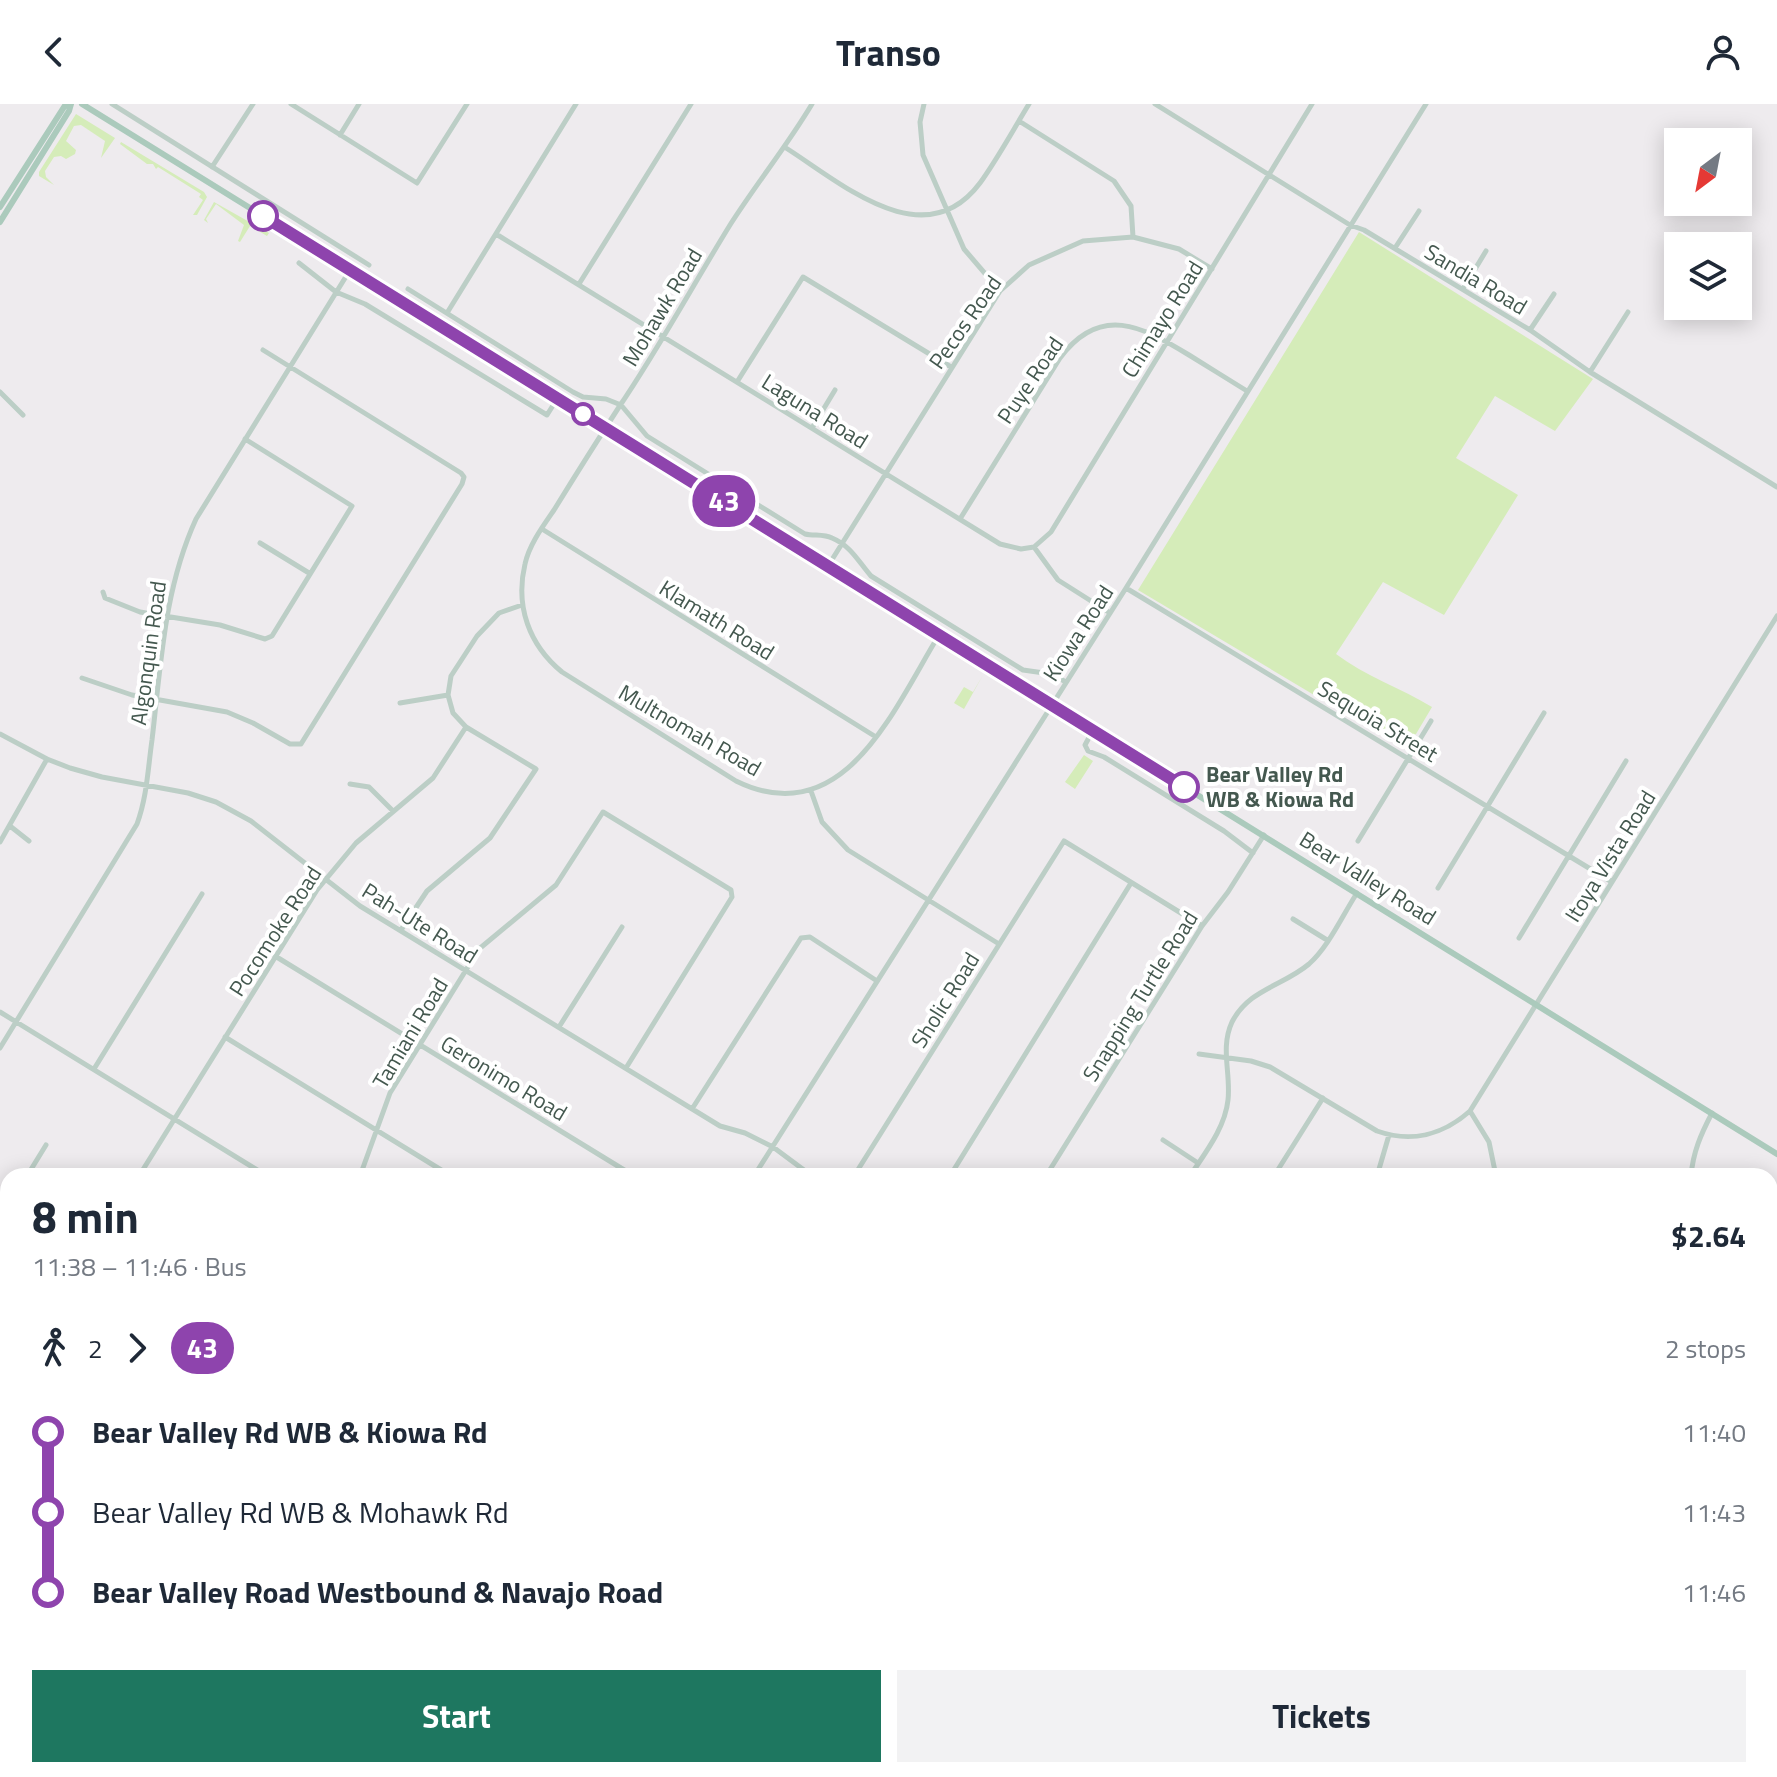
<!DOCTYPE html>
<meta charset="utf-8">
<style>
body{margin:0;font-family:"Titillium Web",sans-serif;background:#f2f2f3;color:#1f2937;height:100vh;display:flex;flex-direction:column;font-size:30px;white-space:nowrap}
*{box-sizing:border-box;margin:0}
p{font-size:26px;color:#747a83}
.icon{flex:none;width:44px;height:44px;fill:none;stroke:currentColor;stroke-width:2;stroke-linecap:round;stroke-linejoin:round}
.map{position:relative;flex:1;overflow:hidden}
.sheet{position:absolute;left:0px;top:1064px;width:1778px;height:610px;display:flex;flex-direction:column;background:#fff;border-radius:24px 24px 0 0;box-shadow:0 4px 20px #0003}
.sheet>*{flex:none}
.badge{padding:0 16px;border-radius:26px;font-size:28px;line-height:52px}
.needle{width:52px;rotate:212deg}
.buttons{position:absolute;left:1664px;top:24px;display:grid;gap:16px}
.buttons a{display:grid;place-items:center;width:88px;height:88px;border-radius:0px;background:#fff;box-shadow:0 4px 20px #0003;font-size:40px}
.map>.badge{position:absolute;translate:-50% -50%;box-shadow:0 0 0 4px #fff}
.legs{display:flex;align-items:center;gap:12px;height:88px;padding:0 32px;font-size:26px}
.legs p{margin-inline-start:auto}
.headline{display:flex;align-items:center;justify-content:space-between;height:136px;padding:0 32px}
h1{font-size:44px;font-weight:700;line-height:60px}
.cta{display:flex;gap:16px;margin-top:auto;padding:16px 32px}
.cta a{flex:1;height:92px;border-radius:0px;background:#1e7760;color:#fff;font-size:32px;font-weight:700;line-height:92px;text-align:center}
.cta a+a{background:#f2f2f3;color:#1f2937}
ul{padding:0 32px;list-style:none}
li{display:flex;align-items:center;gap:28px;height:80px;font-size:30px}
li i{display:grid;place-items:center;width:12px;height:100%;margin:0 10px;background:currentColor}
li i::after{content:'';width:20px;height:20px;margin:-10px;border:6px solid;border-radius:50%;background:#fff}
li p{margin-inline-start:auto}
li:first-child i{background:linear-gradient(#0000 50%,currentColor 0)}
li:last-child i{background:linear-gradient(currentColor 50%,#0000 0)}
header{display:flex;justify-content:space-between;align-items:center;height:104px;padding:0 32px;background:#fff;font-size:36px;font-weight:700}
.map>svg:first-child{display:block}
.green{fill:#d5ecb9}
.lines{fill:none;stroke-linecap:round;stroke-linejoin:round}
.stream{stroke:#87e9a1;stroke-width:2}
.minor{stroke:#bccec6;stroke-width:5}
.major{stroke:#abcabc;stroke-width:6}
.line-1-casing{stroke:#fff;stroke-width:18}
.line-1{stroke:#8e44ad;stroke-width:12}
.stop-1-dot{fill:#fff;stroke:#8e44ad;stroke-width:4}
.labels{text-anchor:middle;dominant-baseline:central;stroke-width:8;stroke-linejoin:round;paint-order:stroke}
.street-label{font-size:22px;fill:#44584f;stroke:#fff}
.stop-label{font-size:22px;font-weight:bold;fill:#44584f;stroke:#fff;text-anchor:start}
</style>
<header><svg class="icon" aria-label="back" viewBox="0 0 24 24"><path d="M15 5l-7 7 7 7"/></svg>Transo<svg class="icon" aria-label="person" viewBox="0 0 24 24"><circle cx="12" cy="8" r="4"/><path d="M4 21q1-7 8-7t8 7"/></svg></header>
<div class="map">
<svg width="1777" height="1673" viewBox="0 0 1777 1673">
<rect width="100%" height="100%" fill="#eeebee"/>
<path class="green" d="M 76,10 L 115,34 L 101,54 L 105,37 L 81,21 L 74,22 L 66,37 L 76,46 L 75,50 L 66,55 L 61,52 L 54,53 L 45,67 L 46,73 L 54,81 L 39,72 L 39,68 Z
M 121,38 L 204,88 L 207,93 L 197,111 L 193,111 L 203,96 L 199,93 L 201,90 L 158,63 L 156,65 L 153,60 L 147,60 L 120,40 Z
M 214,98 L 258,123 L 257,126 L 259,123 L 269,129 L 267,132 L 250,122 L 240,138 L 238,137 L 244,121 L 216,100 L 206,115 L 208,119 L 204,116 Z
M 1359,128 L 1593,275 L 1555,327 L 1495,292 L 1456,354 L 1518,391 L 1444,511 L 1383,478 L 1336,550 C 1365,572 1401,584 1432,603 L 1416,630 L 1403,638 L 1388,635 L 1138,486 Z
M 983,571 L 964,605 L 954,599 L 964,583 L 973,588 Z
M 1084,651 L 1093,657 L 1075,685 L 1065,678 Z
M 1777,1565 L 1777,1673 L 1643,1673 L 1647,1666 L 1770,1666 L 1770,1577 Z"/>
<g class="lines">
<path class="stream" d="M 0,1471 L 8,1464"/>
<path class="minor" d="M 112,0 L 369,161
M 291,0 L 417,79 L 467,0
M 812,0 C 787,42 756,80 730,121 C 693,181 659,244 619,303 C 597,337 575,372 554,406 C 543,422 529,441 525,460 C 515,502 529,541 562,568 L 736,677 C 844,730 894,604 939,531
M 924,0 L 920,18 L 923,51 L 964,145 L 1000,187
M 1155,0 L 1350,121 L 1364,126 L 1530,226 L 1590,268 L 1777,383
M 1019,17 L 1114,77 L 1131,102 L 1133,133
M 340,31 L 359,0
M 786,44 C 840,78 924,154 980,79 C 998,54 1013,26 1029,0
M 212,63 L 253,0
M 496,130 L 1000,440 L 1021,445 L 1034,443 L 1058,476 L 1110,509
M 1395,144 L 1419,107
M 299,159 L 336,188 L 365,200 L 547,311 L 557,295
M 579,180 L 691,0
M 408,185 L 573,288 L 583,293 L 606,295 L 621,301 L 647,332 L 805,430 C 814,432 824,430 832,434 C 851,442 858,457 871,472 L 1023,566 L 1051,570 L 1066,578
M 1463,185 L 1486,147
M 447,209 L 576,0
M 1530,226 L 1554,190
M 1590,268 L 1628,208
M 737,278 L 803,173 L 951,263
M 0,288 L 23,311
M 812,324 L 835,286
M 960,415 L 1060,254 C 1100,200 1142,222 1189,251 C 1208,263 1228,275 1247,287
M 542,425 L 876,633
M 260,439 L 309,469
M 1034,443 L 1051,428 L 1312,0
M 828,462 L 1000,187 L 1029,161 L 1083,137 L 1133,133 L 1179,145 L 1212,165
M 1126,484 L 1612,778
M 103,488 L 105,494 L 140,508 L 220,521 L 265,535 L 272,532 L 352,402 L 245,335
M 82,574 L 132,591 L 227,608 L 253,619 L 290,640 L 301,640 L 462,380 L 464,373 L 461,369 L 263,246
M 400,599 L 448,591
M 1093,626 L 1085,641 L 1088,647 L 1104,653 L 1224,727 L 1253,749
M 0,630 L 47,655 L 70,664 L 102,673 L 188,689 L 216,698 L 251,717 L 360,802 L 720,1022 L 745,1029 L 773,1043 L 812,1072
M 350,680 L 369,683 L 393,707
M 811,687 L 822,718 L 848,746 L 999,840
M 10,722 L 29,737
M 1358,737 L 1431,617
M 0,738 L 47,655
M 1438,784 L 1544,609
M 1293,815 L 1327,836
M 401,826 L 427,787 L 490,734 L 536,665 L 466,623 L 453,609 L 448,591 L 451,572 L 477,532 L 499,509 L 522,501
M 1519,834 L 1626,657
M 275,852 L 634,1072
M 0,908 L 267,1072
M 559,923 L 622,823
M 225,933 L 451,1072
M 0,944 L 137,720 C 147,693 148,664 152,636 C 161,560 164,485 196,415 L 350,166
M 1199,950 L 1251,957 L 1270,963 L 1377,1027 C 1411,1039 1443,1031 1470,1007 L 1777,512
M 94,965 L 202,790
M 692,1005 L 801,834 L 810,833 L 877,877
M 1470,1007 L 1489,1038 L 1496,1072
M 1163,1036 L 1198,1059
M 27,1072 L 46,1041
M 139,1072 L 317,786 L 356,739 L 433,674 L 466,623
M 360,1072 L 390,989 L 479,845 L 556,781 L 603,708 L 731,786 L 732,793 L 626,964
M 754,1072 L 1126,484 L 1426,0
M 854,1072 L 1064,737 L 1202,822
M 950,1072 L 1131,779
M 1046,1072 L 1202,822 L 1228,788 L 1264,731
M 1190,1072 C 1205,1049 1225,1024 1228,996 C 1231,969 1220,944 1232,918 C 1249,885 1283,882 1309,860 C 1329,842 1342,812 1357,789
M 1274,1072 L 1323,994
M 1377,1072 L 1389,1031
M 1691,1072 C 1693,1048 1701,1030 1712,1009
M 0,1116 L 8,1103
M 0,1244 L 8,1249
M 1770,1261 L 1770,1262
M 1770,1352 L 1777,1357
M 0,1353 L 8,1358
M 0,1453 L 8,1445
M 1770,1513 L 1777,1502
M 0,1559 L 8,1564
M 0,1660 L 8,1649
M 293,1666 L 304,1673
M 490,1666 L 501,1673
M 681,1666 L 692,1673
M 821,1666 L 822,1673
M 888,1666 L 890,1673
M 1118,1666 L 1130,1673
M 1252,1666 L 1270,1673
M 1608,1666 L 1626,1673
M 108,1673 L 112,1666
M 378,1673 L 383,1666
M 527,1673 L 531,1666
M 1001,1673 L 1005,1666
M 1194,1673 L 1208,1666
M 1281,1673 L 1286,1666
M 1575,1673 L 1579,1666"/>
<path class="major" d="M 82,0 L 1777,1050
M 0,103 L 66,0
M 0,118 L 69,7 L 71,0"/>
</g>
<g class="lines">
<g class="line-1-casing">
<path id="line-1" d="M 263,112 L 1184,683"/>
</g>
<use href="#line-1" class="line-1"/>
</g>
<g class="stop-1-dot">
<circle cx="263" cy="112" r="14"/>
<circle cx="583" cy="310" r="10"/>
<circle cx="1184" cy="683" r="14"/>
</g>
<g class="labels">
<g class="street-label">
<text transform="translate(1476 175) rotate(31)">Sandia Road</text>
<text transform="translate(662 203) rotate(-59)">Mohawk Road</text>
<text transform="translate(1162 215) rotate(-58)">Chimayo Road</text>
<text transform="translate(965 218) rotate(-55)">Pecos Road</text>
<text transform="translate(1030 276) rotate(-56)">Puye Road</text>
<text transform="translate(815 307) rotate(32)">Laguna Road</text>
<text transform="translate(717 516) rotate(32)">Klamath Road</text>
<text transform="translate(1078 529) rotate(-57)">Kiowa Road</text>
<text transform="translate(148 549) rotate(-82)">Algonquin Road</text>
<text transform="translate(1378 617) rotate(31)">Sequoia Street</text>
<text transform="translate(690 626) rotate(30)">Multnomah Road</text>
<text transform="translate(1610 752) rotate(-58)">Itoya Vista Road</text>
<text transform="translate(1368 774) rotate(32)">Bear Valley Road</text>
<text transform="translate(420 819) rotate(32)">Pah-Ute Road</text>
<text transform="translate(275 827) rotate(-57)">Pocomoke Road</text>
<text transform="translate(1140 892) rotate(-58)">Snapping Turtle Road</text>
<text transform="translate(945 896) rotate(-58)">Sholic Road</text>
<text transform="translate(410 929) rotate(-59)">Tamiani Road</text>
<text transform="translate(504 974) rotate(31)">Geronimo Road</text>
</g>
<g class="stop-label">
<text x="1206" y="670">Bear Valley Rd<tspan x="1206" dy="25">WB &amp; Kiowa Rd</tspan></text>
</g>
</g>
</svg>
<div class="buttons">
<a><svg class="needle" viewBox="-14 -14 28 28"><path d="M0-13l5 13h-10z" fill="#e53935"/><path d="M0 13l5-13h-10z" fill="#747a83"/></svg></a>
<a><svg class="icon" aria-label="layers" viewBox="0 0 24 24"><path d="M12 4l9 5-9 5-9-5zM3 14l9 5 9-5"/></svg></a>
</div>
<b class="badge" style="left:724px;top:397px;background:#8e44ad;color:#fff">43</b>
<section class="sheet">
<div class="headline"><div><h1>8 min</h1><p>11:38 – 11:46 · Bus</p></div><b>$2.64</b></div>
<div class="legs"><svg class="icon" aria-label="walk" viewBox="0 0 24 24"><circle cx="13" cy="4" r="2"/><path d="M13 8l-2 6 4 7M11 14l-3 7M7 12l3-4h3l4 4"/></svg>2<svg class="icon" aria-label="forward" viewBox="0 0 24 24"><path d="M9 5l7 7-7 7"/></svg><b class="badge" style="background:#8e44ad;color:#fff">43</b><p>2 stops</p></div>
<ul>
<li><i style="color:#8e44ad"></i><b>Bear Valley Rd WB &amp; Kiowa Rd</b><p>11:40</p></li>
<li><i style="color:#8e44ad"></i><span>Bear Valley Rd WB &amp; Mohawk Rd</span><p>11:43</p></li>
<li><i style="color:#8e44ad"></i><b>Bear Valley Road Westbound &amp; Navajo Road</b><p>11:46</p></li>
</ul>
<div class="cta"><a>Start</a><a>Tickets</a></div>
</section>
</div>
